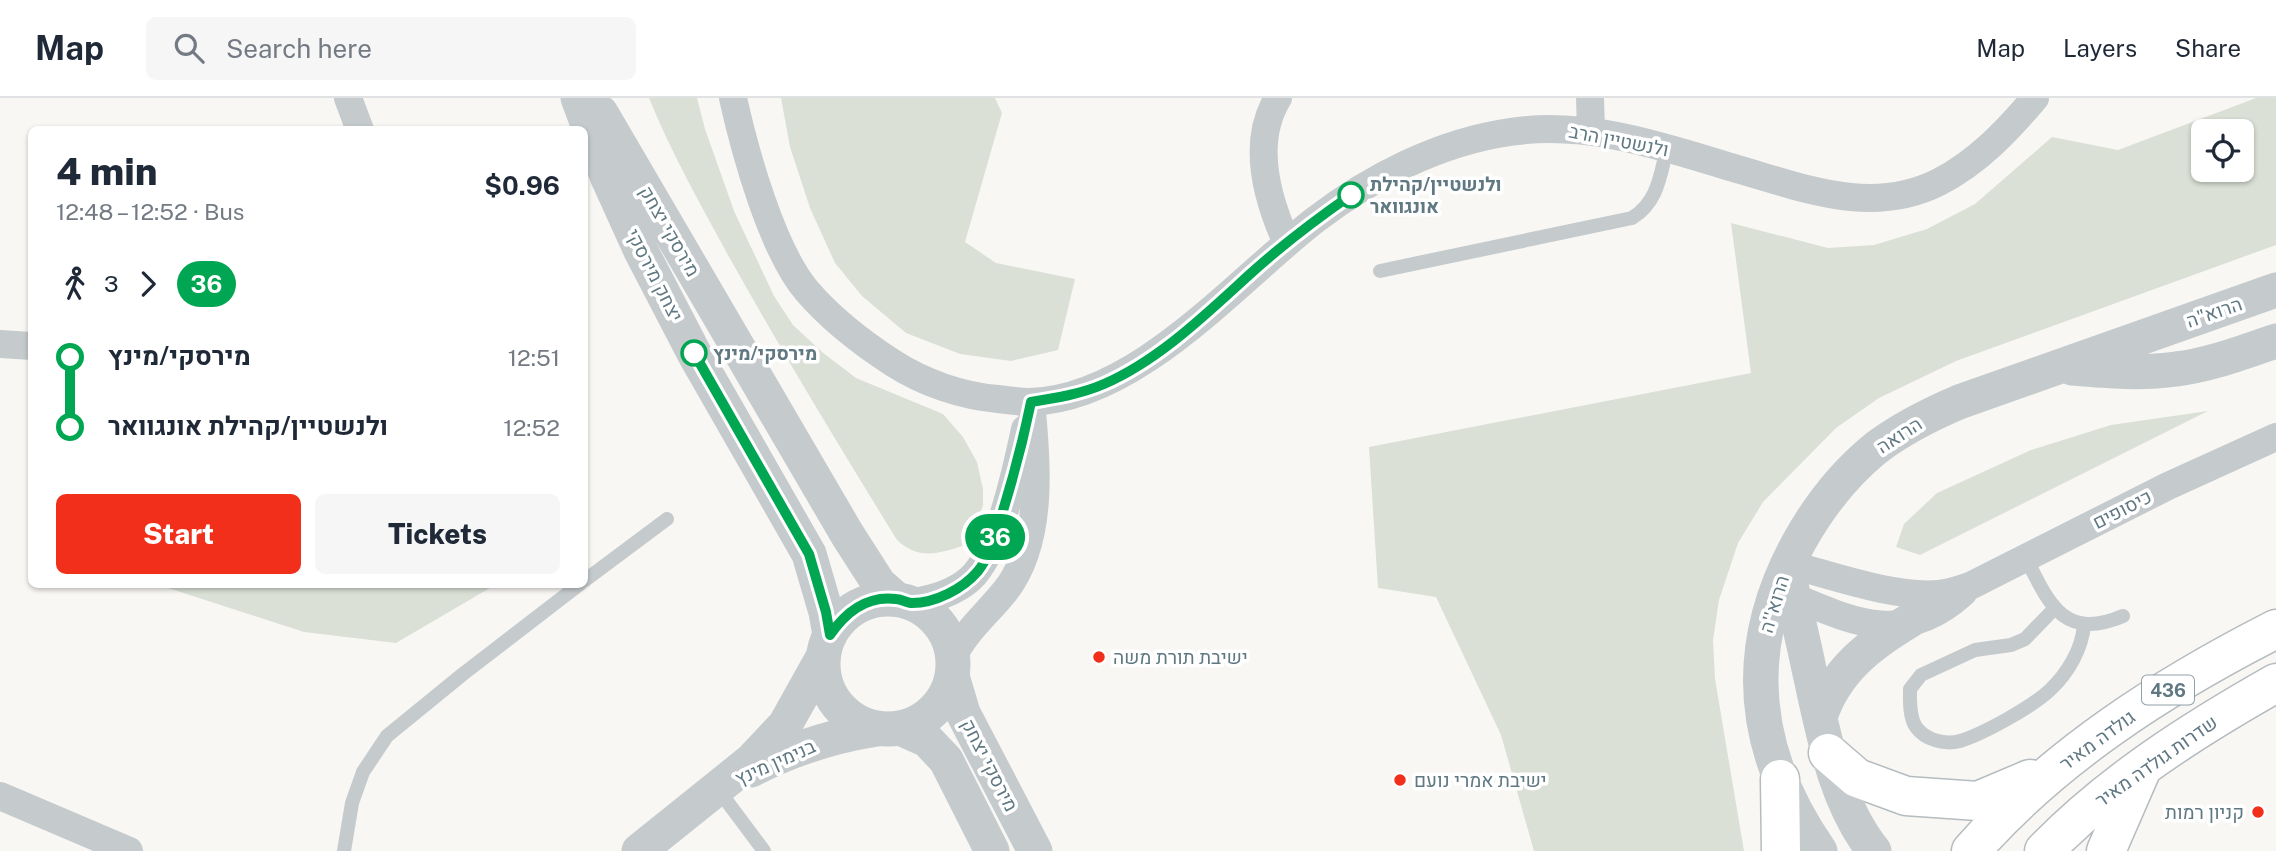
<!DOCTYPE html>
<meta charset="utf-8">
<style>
body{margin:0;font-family:"Public Sans",Heebo,sans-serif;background:#f6f6f7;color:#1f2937;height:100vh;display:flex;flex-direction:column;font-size:26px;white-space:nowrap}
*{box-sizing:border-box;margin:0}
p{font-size:23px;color:#747a83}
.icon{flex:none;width:38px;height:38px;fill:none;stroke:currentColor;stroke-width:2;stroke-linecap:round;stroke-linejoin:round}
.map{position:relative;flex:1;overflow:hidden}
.panel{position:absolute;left:28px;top:28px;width:560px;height:462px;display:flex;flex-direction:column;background:#fff;border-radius:10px;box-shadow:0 2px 5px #0004}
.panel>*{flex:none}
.badge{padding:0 14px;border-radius:23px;font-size:24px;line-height:46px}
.buttons{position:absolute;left:2191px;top:21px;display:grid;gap:14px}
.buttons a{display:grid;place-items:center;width:63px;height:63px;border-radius:10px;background:#fff;box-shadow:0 2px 5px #0004;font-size:35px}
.map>.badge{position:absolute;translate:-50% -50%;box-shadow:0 0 0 4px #fff}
.legs{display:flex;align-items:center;gap:10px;height:77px;padding:0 28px;font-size:23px}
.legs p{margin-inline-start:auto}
.summary{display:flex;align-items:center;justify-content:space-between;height:119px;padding:0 28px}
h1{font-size:38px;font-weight:800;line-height:52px}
.cta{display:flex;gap:14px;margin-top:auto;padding:14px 28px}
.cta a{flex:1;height:80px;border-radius:10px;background:#f22f1a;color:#fff;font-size:28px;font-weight:800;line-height:80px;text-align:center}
.cta a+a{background:#f6f6f7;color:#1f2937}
ul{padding:0 28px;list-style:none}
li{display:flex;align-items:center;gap:24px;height:70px;font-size:26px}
li i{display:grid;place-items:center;width:10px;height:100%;margin:0 9px;background:currentColor}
li i::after{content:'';width:18px;height:18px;margin:-9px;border:5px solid;border-radius:50%;background:#fff}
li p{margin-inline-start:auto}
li:first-child i{background:linear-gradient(#0000 50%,currentColor 0)}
li:last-child i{background:linear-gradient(currentColor 50%,#0000 0)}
header{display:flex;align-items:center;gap:42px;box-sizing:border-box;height:98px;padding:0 35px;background:#fff;border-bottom:2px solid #e0e1e3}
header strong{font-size:33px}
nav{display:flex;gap:38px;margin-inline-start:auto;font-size:24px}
.search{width:490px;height:63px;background:#f6f6f7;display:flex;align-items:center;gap:18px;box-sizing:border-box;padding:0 24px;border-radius:10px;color:#747a83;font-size:26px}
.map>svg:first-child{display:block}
.green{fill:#dae0d5;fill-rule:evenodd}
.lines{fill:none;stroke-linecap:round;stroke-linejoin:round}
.primary-casing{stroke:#b5bcbf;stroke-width:41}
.service{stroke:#c5cacd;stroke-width:14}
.minor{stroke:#c5cacd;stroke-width:28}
.tertiary{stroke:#c5cacd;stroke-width:35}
.primary{stroke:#fff;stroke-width:38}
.line-1-casing{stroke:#fff;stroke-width:16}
.line-1{stroke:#00a651;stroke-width:10}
.stop-1-dot{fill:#fff;stroke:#00a651;stroke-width:3.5}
.poi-dot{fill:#f22f1a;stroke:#fff;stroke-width:2.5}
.labels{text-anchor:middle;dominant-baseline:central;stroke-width:7;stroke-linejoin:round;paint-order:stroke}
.shield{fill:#fff;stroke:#90a0a8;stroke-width:2}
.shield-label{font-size:18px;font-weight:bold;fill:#607882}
.street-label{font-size:19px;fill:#607882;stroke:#fff}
.stop-label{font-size:19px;font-weight:bold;fill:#607882;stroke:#fff;text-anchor:start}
.poi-label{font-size:19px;fill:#607882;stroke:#fff;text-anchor:start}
</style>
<header>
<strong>Map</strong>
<div class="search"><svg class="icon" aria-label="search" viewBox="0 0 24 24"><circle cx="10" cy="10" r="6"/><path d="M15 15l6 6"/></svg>Search here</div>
<nav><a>Map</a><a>Layers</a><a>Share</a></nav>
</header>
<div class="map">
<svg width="2276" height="753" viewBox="0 0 2276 753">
<rect width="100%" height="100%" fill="#f8f7f4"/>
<path class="green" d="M 649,0 L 697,0 L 705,31 L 734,113 L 774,198 L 793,227 L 822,254 L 856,280 L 943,316 L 963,339 L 977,364 L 983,391 L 983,407 L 975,431 L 966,447 C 940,455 919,463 897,442 C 839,348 782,254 728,157 C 700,106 671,54 649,0 Z
M 781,0 L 995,0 L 1002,15 L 965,144 L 996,165 L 1075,181 L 1058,252 L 1011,263 L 960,256 L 906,235 L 862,198 L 835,165 L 810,110 L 790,49 Z
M 2256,0 L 2276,0 L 2276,147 L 1956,263 L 1879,300 L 1836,330 L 1763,404 L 1738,445 L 1719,502 L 1713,542 L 1715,581 L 1744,753 L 1534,753 L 1501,637 L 1436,499 L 1378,490 L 1369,349 L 1751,275 L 1731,125 L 1828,150 L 1874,147 L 1927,131 L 1975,106 L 2052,39 L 2118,52 ZM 2203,33 L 2242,33 L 2242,72 L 2203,72 Z
M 2208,313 L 1920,457 L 1896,449 L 1904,426 L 1937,395 L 2031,352 L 2111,327 Z
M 159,487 L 159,486 L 495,487 L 396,545 L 304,534 Z"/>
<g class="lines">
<g class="primary-casing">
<path id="primary" d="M 1828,655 L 1857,680 L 1906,698 L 1978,703 L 2030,681
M 1780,681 L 1781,753
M 1971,753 C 2054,658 2164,588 2276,531
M 2044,753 C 2111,684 2193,632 2276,585
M 2106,753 L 2140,675"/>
</g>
<path class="service" d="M 1380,173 L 1632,120 C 1658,104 1660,78 1667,50
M 2026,460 C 2049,506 2064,543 2123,518
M 584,483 L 667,421
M 2054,511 L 2025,541 L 2011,547 L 1975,552 L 1921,577 L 1910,591 C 1910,602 1909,619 1916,629 C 1925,642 1945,647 1960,643 C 1983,636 2032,609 2050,592 C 2068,575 2082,551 2084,527
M 717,690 L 764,753
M 344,753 L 352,705 L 363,674 L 387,638 L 463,576 L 580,486"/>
<path class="minor" d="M 348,0 L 360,32
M 733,0 C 745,54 772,152 807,193 C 832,222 862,245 893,265 C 924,285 962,298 998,301 C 1008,302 1020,304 1030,304 C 1137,301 1235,184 1315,122 C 1371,79 1440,44 1510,34 C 1588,22 1664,49 1737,71 C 1804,90 1872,118 1939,84 C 1978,64 2008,32 2035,0
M 1278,0 C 1251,44 1267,101 1287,145
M 1590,0 L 1591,33
M 0,246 L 32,248
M 1788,466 C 1831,477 1894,500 1938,496 C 1949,495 1960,491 1970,488 L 2168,388 L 2276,339
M 1777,492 C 1844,519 1899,553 1963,495
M 912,505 C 933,500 953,496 970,481 C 999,455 1017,369 1025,331
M 953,559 C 966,532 988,515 1006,492 C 1044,443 1037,362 1031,304
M 0,698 L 129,753"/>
<path class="tertiary" d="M 578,0 L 607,78 L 641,153 L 694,255 L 809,456 L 826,514 L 830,537
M 601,15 L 847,436 L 879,486 L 895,500
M 2072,270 C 2107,273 2141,276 2176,271 C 2210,267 2243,254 2276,243
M 1788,466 C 1792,501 1802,536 1809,571 C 1823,633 1834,703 1874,753
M823 566a65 65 0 1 1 130 0a65 65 0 1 1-130 0Z
M 952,578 L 963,615 L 1035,753
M 1820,619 C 1835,573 1869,547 1909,523
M 900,630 L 927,642 L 946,662 L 992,753
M 751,672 C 791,651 832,638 877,631
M 639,753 L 751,663 L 785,627 L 823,559
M 1820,753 C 1751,654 1740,551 1799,444 C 1819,408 1844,376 1876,350 C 1901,331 1931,316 1959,304 L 2276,192"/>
<use href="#primary" class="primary"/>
</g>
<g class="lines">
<g class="line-1-casing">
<path id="line-1" d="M 694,255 L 809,456 L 826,514 L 830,537 C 845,515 867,497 896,501 C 901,501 907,505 912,505 C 935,505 963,491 978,473 C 990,458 995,437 1001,419 C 1013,381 1023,343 1031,304 C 1056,300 1081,296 1104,286 C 1159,262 1205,217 1249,177 C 1281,148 1315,122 1351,97"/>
</g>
<use href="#line-1" class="line-1"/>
</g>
<g class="stop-1-dot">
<circle cx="1351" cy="97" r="12"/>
<circle cx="694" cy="255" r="12"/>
</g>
<g class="poi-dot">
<circle cx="1099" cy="559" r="7"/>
<circle cx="1400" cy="682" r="7"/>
<circle cx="2258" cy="714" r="7"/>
</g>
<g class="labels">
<rect class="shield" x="2142" y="577.5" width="52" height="29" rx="5"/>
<g class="shield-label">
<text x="2168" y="592">436</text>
</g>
<g class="street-label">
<text transform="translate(1619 42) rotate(11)">ולנשטיין הרב</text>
<text transform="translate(670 133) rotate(60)">מירסקי יצחק</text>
<text transform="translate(655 177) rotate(63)">יצחק מירסקי</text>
<text transform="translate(2214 214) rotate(-19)">הרוא"ה</text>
<text transform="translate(1899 337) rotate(-33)">הרואה</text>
<text transform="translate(2122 411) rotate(-27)">כיסופים</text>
<text transform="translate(1774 506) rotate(-73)">הרוא''ה</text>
<text transform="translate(2097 642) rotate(-36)">גולדה מאיר</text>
<text transform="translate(2156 663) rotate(-35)">שדרות גולדה מאיר</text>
<text transform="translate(775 664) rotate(-24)">בנימין מינץ</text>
<text transform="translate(990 667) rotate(63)">מירסקי יצחק</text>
</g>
<g class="stop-label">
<text x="1370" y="86">ולנשטיין/קהילת<tspan x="1370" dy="22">אונגוואר</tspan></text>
<text x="713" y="255">מירסקי/מינץ</text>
</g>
<g class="poi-label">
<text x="1113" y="559">ישיבת תורת משה</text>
<text x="1414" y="682">ישיבת אמרי נועם</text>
<text x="2244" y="714" text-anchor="end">קניון רמות</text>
</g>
</g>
</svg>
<div class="buttons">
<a><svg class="icon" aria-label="locate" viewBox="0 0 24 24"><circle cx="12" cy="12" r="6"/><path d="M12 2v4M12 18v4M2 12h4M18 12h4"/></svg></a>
</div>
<b class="badge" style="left:995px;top:439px;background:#00a651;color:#fff">36</b>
<section class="panel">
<div class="summary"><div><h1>4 min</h1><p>12:48 – 12:52 · Bus</p></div><b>$0.96</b></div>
<div class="legs"><svg class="icon" aria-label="walk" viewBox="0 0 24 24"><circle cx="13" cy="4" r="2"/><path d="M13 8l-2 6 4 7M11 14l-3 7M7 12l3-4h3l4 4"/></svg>3<svg class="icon" aria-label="forward" viewBox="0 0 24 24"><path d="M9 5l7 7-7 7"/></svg><b class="badge" style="background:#00a651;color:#fff">36</b></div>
<ul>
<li><i style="color:#00a651"></i><b>מירסקי/מינץ</b><p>12:51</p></li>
<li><i style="color:#00a651"></i><b>ולנשטיין/קהילת אונגוואר</b><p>12:52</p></li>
</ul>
<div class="cta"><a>Start</a><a>Tickets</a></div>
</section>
</div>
